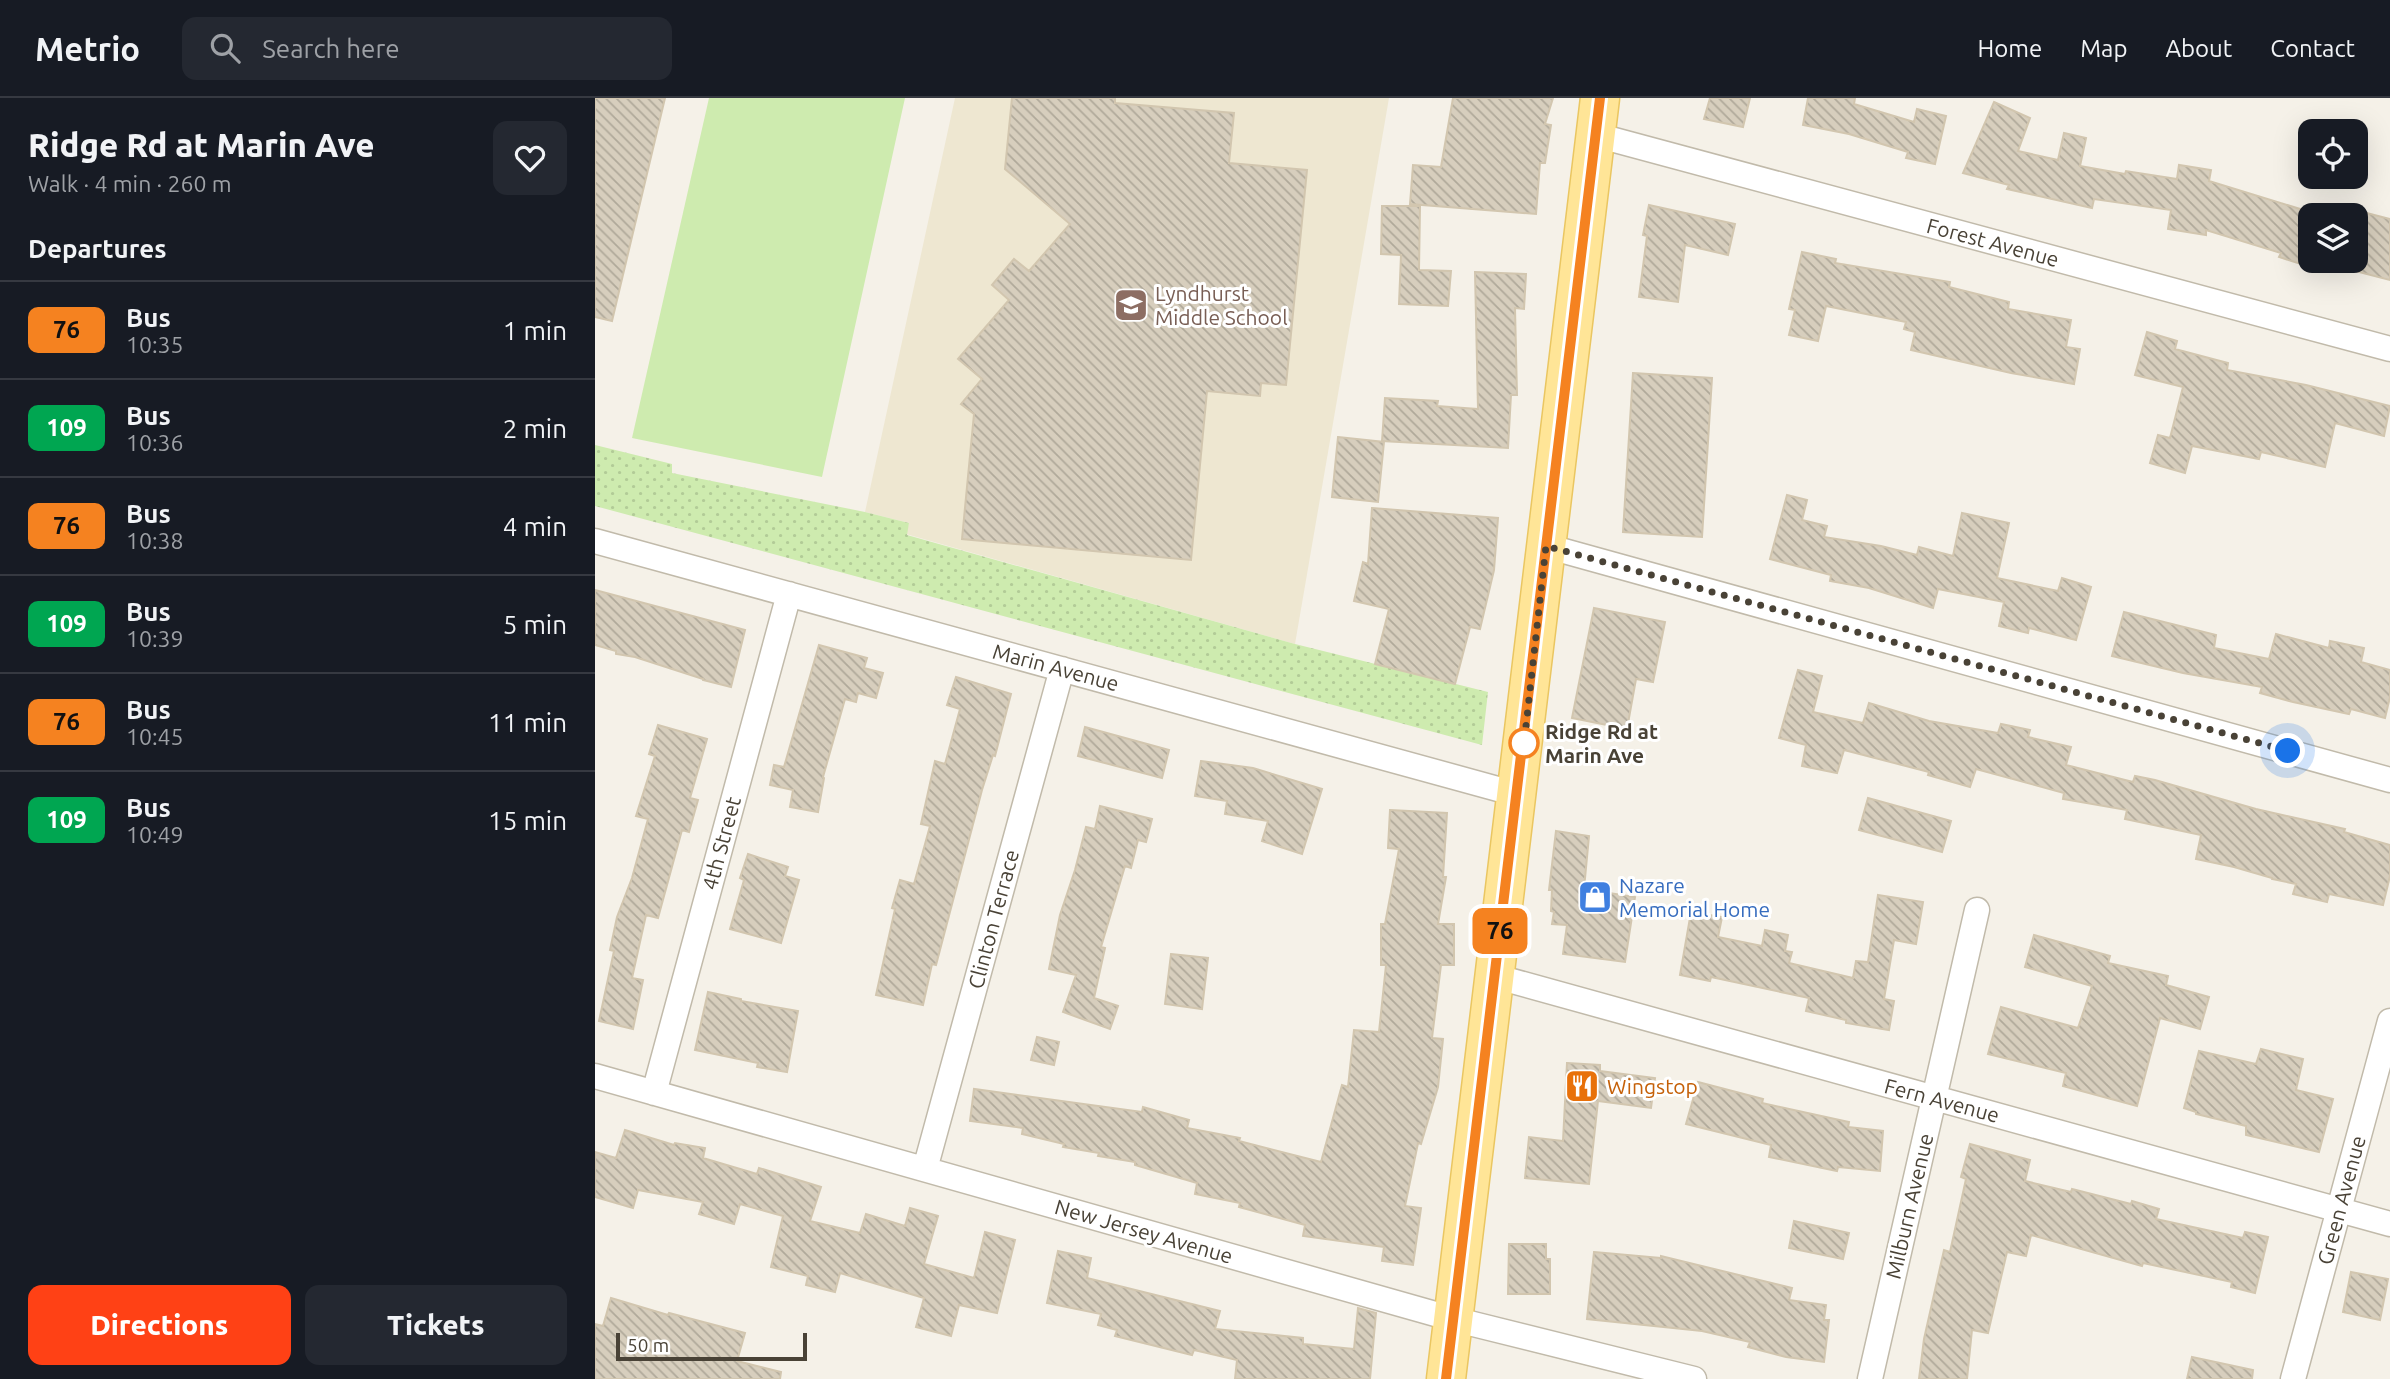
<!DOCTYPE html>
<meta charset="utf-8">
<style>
body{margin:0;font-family:Ubuntu,sans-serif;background:#242831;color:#f1f3f6;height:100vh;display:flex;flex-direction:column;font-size:26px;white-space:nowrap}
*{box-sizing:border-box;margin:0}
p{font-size:23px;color:#9ea1a6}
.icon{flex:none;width:38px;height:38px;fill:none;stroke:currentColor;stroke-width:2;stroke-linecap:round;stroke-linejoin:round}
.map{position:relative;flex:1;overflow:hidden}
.side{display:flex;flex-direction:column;background:#171b24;width:595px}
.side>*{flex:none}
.badge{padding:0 14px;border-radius:10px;font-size:24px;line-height:46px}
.controls{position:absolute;left:1703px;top:21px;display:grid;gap:14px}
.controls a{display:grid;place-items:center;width:70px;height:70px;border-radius:14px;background:#171b24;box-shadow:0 7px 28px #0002;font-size:35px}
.scale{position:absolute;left:21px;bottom:18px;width:191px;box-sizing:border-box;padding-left:7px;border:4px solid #494236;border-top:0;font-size:19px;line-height:24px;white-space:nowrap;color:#494236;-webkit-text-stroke:5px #fff;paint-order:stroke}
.you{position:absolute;width:35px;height:35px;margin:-18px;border:5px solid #fff;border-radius:50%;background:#1a73e8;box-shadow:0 0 0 10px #1a73e833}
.map>.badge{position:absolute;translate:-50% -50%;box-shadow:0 0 0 4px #fff}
h2{padding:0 28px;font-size:26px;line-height:63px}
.round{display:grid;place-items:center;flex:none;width:74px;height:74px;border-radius:14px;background:#242831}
.summary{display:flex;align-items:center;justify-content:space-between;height:119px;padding:0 28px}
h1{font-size:33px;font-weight:800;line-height:52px}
.cta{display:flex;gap:14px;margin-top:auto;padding:14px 28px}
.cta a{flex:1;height:80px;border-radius:14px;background:#ff4115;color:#fff;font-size:28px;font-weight:800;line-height:80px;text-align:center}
.cta a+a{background:#242831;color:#f1f3f6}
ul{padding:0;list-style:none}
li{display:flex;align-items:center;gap:21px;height:98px;padding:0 28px;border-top:2px solid #363941}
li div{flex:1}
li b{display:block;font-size:26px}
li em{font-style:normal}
li .badge{min-width:77px;font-weight:700;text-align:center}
header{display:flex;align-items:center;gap:42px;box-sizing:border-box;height:98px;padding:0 35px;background:#171b24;border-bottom:2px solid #363941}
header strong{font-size:33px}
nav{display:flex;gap:38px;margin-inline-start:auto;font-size:24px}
.search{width:490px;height:63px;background:#242831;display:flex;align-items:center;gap:18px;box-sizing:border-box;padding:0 24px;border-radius:14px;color:#9ea1a6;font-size:26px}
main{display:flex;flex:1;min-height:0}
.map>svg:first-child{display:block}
.education{fill:#eee7d1}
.grass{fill:url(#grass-dots)}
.pitch{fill:#ceebaf}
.building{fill:url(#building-back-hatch);stroke:#d2c6af;stroke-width:2}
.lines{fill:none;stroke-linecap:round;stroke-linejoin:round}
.street-casing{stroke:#c1baaa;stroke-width:27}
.primary-casing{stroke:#eac661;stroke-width:41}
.street{stroke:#fff;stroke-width:24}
.primary{stroke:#ffe597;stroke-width:38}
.line-casing{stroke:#fff;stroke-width:16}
.line{stroke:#f58220;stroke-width:10}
.walk{stroke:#494236;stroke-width:7;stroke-dasharray:0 12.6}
.stop-dot{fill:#fff;stroke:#f58220;stroke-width:3.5}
.labels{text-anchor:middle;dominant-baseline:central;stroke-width:6;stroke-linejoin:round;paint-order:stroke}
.street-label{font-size:21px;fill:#494236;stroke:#fff}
.education-label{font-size:21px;fill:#785e54;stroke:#fff;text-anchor:start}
.stop-label{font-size:21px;font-weight:bold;fill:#494236;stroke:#fff;text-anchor:start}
.shop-label{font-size:21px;fill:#366cbe;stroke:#fff;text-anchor:start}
.food-label{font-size:21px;fill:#c56008;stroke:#fff;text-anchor:start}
</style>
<header>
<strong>Metrio</strong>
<div class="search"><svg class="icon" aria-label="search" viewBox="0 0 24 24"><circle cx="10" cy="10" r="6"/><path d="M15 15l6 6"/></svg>Search here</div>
<nav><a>Home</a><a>Map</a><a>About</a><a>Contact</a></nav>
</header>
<main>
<section class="side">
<div class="summary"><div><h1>Ridge Rd at Marin Ave</h1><p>Walk · 4 min · 260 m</p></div><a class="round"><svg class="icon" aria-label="heart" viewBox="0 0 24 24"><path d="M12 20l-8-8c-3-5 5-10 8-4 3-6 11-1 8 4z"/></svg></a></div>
<h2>Departures</h2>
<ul>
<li><span class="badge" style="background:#f58220;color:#111">76</span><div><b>Bus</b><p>10:35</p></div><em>1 min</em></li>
<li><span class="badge" style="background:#00a651;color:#fff">109</span><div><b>Bus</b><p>10:36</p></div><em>2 min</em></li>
<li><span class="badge" style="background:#f58220;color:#111">76</span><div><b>Bus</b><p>10:38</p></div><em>4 min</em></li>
<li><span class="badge" style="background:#00a651;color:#fff">109</span><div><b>Bus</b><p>10:39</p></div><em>5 min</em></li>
<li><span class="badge" style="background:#f58220;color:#111">76</span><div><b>Bus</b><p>10:45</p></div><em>11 min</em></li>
<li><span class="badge" style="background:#00a651;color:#fff">109</span><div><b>Bus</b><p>10:49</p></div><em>15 min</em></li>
</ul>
<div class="cta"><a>Directions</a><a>Tickets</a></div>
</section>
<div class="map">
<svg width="1795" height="1281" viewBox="0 0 1795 1281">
<defs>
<pattern id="grass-dots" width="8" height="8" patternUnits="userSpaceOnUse" patternTransform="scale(1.75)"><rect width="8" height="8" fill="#ceebaf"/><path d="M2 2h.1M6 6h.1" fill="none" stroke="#b2cb97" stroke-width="1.8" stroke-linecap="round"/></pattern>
<pattern id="building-back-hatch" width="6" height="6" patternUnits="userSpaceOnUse" patternTransform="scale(1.75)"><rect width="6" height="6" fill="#d7cebd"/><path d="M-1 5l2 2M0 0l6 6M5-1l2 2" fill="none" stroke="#b0a99a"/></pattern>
</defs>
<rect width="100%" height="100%" fill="#f5f1e8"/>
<path class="education" d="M 360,0 L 794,0 L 700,546 L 311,436 L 314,425 L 270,414 Z"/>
<path class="grass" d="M 0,347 L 77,366 L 77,375 L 270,414 L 314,425 L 312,437 L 700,546 L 893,594 L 887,647 L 0,408 Z"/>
<path class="pitch" d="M 114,0 L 310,0 L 227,379 L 37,340 Z"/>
<path class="building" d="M 0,0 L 70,0 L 17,223 L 0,219 Z
M 417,0 L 520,0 L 520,5 L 639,15 L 634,65 L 712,72 L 691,287 L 666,285 L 665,298 L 612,293 L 596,462 L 367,441 L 379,316 L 366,306 L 387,281 L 363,261 L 414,202 L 397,187 L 419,161 L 434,173 L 475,126 L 410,71 Z
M 858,0 L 958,0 L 950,26 L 956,27 L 950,65 L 945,65 L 941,116 L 815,106 L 818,67 L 846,69 Z
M 1115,0 L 1155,0 L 1148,29 L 1109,21 Z
M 1213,0 L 1260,0 L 1259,6 L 1319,24 L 1322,11 L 1351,18 L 1340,66 L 1311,60 L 1313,54 L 1254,36 L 1208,27 Z
M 1399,4 L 1435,20 L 1423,53 L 1463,62 L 1469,35 L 1491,40 L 1485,68 L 1530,76 L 1531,73 L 1582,81 L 1584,67 L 1616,72 L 1614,83 L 1715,114 L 1715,162 L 1711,161 L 1709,167 L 1684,159 L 1686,155 L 1611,132 L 1611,137 L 1573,131 L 1576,112 L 1499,101 L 1497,110 L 1412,91 L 1414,87 L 1368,75 Z
M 1054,107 L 1140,126 L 1133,157 L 1090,147 L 1083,204 L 1044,199 L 1052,138 L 1048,137 Z
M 787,108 L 825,108 L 824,172 L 856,173 L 853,208 L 804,206 L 806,157 L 786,156 Z
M 1760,112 L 1795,121 L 1795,182 L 1760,173 Z
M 1207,154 L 1241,161 L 1240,165 L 1355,184 L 1354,189 L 1414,204 L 1413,211 L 1476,222 L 1471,249 L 1485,251 L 1479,286 L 1416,275 L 1316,252 L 1320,234 L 1309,231 L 1311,224 L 1231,208 L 1223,243 L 1194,237 L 1200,212 L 1194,211 Z
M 880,174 L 931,176 L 929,211 L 920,210 L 922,297 L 916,297 L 913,350 L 787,343 L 790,300 L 843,303 L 842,308 L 883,311 Z
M 1552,234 L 1582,243 L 1580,251 L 1633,265 L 1632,272 L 1711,287 L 1795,308 L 1789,338 L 1740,325 L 1730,369 L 1666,354 L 1664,361 L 1597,348 L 1590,375 L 1555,365 L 1563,337 L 1575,340 L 1588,289 L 1540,277 Z
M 1038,275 L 1117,280 L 1107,439 L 1028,434 Z
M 743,339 L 789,344 L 783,404 L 737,399 Z
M 1192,397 L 1212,402 L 1207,422 L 1232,428 L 1229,439 L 1286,448 L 1322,457 L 1324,449 L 1358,458 L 1367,415 L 1414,425 L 1402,480 L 1463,493 L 1467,480 L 1496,489 L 1481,542 L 1434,530 L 1433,535 L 1404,528 L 1409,504 L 1343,491 L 1338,510 L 1274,490 L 1235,483 L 1236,477 L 1175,461 Z
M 777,410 L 903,420 L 899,472 L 885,531 L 875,529 L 860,586 L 780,566 L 794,511 L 759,503 L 768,464 L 773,466 Z
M 0,492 L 150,532 L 136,589 L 108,582 L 108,581 L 40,559 L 21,556 L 21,553 L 0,547 Z
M 999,510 L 1070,524 L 1058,584 L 1041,581 L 1032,631 L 977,620 Z
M 1529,514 L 1621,537 L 1619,550 L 1674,561 L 1681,536 L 1734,550 L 1735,543 L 1769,550 L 1766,564 L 1795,572 L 1795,599 L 1790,620 L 1756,611 L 1754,616 L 1698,604 L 1665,595 L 1667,589 L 1588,575 L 1517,558 Z
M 224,547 L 272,560 L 269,570 L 288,575 L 281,600 L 263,595 L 261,604 L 250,601 L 228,679 L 229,680 L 223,714 L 195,709 L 198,692 L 175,687 L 179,667 L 189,669 Z
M 1203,572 L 1227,578 L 1218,614 L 1268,625 L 1274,605 L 1334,623 L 1403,635 L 1406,626 L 1435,632 L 1433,639 L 1476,649 L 1471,667 L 1538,684 L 1540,678 L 1560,682 L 1661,711 L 1750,731 L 1749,734 L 1795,747 L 1795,778 L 1788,807 L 1734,796 L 1732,804 L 1698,796 L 1701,786 L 1677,781 L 1677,780 L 1639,769 L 1601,761 L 1606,737 L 1530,721 L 1532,712 L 1468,701 L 1469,695 L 1381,671 L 1375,689 L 1333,677 L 1334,674 L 1249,652 L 1242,675 L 1207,668 L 1211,647 L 1184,640 Z
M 361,579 L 416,596 L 400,658 L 398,657 L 387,692 L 341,867 L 337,866 L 328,907 L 281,897 L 300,811 L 297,810 L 305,782 L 319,786 L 335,728 L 326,726 L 340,663 L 350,666 L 365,611 L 352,607 Z
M 63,627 L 112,641 L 95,700 L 103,702 L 94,734 L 87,732 L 63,820 L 51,817 L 37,880 L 48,882 L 38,931 L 4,923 L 19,853 L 15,852 L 22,819 L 37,780 L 53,721 L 41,718 L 60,658 L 54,656 Z
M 490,629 L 574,652 L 567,680 L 483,658 Z
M 606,663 L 658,670 L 727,691 L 707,756 L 667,743 L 673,723 L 630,716 L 632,703 L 600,698 Z
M 1273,700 L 1356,723 L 1347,754 L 1264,732 Z
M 505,708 L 557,721 L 551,744 L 543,742 L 536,770 L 530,768 L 506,849 L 510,850 L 499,900 L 523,908 L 515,931 L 468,914 L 481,877 L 454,871 L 465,817 L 480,772 L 491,729 L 500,731 Z
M 795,712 L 852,715 L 848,779 L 851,779 L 843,826 L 859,826 L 859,867 L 846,867 L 837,940 L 848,941 L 843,989 L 826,1046 L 823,1045 L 810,1108 L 826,1110 L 818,1167 L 787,1163 L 789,1149 L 708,1138 L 710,1127 L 644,1109 L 645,1105 L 600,1096 L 602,1085 L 540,1067 L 540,1064 L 503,1058 L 504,1055 L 468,1049 L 469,1046 L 427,1036 L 428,1030 L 375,1023 L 379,991 L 547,1014 L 548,1009 L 594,1022 L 592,1030 L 645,1040 L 644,1043 L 726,1064 L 747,987 L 753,989 L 759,932 L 784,934 L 791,867 L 786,867 L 786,826 L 790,826 L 804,751 L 793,750 Z
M 961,733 L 994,738 L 989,791 L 1040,799 L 1030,864 L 968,856 L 972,827 L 957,826 L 959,814 L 956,813 L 957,792 L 954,792 Z
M 153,756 L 193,769 L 190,778 L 204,782 L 186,845 L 135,831 L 149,782 L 145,780 Z
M 1283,797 L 1328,804 L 1321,846 L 1299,842 L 1289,901 L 1299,903 L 1294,932 L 1251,925 L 1251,922 L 1211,913 L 1214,900 L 1116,879 L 1115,883 L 1085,877 L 1096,814 L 1127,819 L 1123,839 L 1167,848 L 1170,832 L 1193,837 L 1190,853 L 1197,854 L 1194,865 L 1258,880 L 1261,863 L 1273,864 Z
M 1439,837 L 1515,858 L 1513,865 L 1573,878 L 1571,887 L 1614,899 L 1605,931 L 1565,920 L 1542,1008 L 1468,988 L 1471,975 L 1393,956 L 1406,909 L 1483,930 L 1497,888 L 1430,869 Z
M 576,856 L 613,860 L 607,911 L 570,906 Z
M 113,894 L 146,901 L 146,903 L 203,913 L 192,974 L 162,969 L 163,965 L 100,952 Z
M 442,939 L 464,944 L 459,967 L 436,962 Z
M 1666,951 L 1708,961 L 1701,992 L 1738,1001 L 1724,1054 L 1651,1037 L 1651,1028 L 1601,1016 L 1601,1014 L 1589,1010 L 1604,953 L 1661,966 Z
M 972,965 L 1005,967 L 1005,973 L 1060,980 L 1056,1010 L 1003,1003 L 994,1086 L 930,1080 L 934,1039 L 968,1043 Z
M 1103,984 L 1168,1001 L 1167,1005 L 1254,1024 L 1253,1029 L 1288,1033 L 1285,1073 L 1243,1069 L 1242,1073 L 1174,1059 L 1176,1047 L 1091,1026 Z
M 30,1032 L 79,1047 L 80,1045 L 110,1050 L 108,1060 L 162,1076 L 164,1070 L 226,1089 L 215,1123 L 265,1135 L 271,1116 L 310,1128 L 315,1110 L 343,1118 L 329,1166 L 379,1180 L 390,1134 L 420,1142 L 402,1215 L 364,1207 L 356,1238 L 321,1229 L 329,1200 L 245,1175 L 240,1194 L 211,1187 L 213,1178 L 176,1169 L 188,1118 L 145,1106 L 139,1126 L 104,1116 L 108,1104 L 43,1092 L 38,1110 L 0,1099 L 0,1054 L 21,1060 Z
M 1375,1046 L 1435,1062 L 1430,1083 L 1476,1094 L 1477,1091 L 1536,1106 L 1537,1103 L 1564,1111 L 1561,1121 L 1648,1140 L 1650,1134 L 1673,1139 L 1660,1195 L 1636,1189 L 1637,1184 L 1548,1165 L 1547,1168 L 1436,1137 L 1431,1158 L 1412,1154 L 1393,1235 L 1377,1232 L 1372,1281 L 1324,1281 L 1329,1241 L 1349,1152 L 1355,1154 L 1371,1081 L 1366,1079 Z
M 1199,1123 L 1254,1135 L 1248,1161 L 1194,1150 Z
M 914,1146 L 951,1146 L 951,1161 L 955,1161 L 955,1196 L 913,1196 Z
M 463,1153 L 496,1160 L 492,1180 L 625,1213 L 620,1231 L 708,1240 L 708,1246 L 759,1251 L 763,1210 L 781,1215 L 775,1281 L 640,1281 L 642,1262 L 599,1252 L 597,1257 L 520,1238 L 522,1232 L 503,1227 L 506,1216 L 452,1205 Z
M 999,1154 L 1066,1160 L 1066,1158 L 1197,1190 L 1194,1202 L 1231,1207 L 1229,1222 L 1234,1222 L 1229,1264 L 1191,1259 L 1153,1249 L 1155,1244 L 1107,1233 L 992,1221 Z
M 1756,1174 L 1793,1181 L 1785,1222 L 1748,1214 Z
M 16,1200 L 73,1217 L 74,1215 L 150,1235 L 142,1263 L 186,1274 L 185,1281 L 0,1281 L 0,1226 L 8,1228 Z
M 1597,1259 L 1658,1272 L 1657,1281 L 1592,1281 Z"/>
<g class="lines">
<g class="street-casing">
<path id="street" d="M 1001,37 L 1795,251
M 0,443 L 921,696
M 951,448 L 1795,682
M 899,878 L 1795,1126
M 0,978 L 858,1221 L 1099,1281
M 59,995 L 194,496
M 330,1071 L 467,571
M 1275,1281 L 1382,812
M 1698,1281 L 1795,923"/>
</g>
<g class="primary-casing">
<path id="primary" d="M 851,1281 L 1005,0"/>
</g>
<use href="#street" class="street"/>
<use href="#primary" class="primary"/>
</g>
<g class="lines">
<g class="line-casing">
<path id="line" d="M 851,1281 L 1005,0"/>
</g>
<use href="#line" class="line"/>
<path class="walk" d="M 929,645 L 928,655 L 951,448 L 1693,653"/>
</g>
<defs>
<g id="school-square" transform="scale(1.75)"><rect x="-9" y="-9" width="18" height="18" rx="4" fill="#8d6e63" stroke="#fff"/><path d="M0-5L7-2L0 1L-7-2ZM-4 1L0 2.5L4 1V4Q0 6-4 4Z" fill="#fff"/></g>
<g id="shop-square" transform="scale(1.75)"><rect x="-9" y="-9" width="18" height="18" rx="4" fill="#3f7fe0" stroke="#fff"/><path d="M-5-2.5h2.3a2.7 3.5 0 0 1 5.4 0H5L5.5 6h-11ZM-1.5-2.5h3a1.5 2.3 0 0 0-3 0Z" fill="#fff"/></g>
<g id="restaurant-square" transform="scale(1.75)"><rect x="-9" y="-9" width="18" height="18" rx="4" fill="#e8710a" stroke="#fff"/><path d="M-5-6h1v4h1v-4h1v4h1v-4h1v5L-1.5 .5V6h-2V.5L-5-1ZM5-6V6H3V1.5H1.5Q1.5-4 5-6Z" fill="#fff"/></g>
</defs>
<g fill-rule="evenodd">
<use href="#school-square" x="536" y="207"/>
<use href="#shop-square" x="1000" y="799"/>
<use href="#restaurant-square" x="987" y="988"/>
</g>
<circle class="stop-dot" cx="929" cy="645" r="14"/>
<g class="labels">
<g class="street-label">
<text transform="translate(1398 144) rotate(15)">Forest Avenue</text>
<text transform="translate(461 569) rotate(15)">Marin Avenue</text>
<text transform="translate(126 745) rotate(-75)">4th Street</text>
<text transform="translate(398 821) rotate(-75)">Clinton Terrace</text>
<text transform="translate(1347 1002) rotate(15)">Fern Avenue</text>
<text transform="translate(1746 1102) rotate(-75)">Green Avenue</text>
<text transform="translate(1314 1108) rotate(-77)">Milburn Avenue</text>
<text transform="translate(549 1133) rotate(16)">New Jersey Avenue</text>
</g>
<g class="education-label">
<text x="560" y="195">Lyndhurst<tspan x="560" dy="24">Middle School</tspan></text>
</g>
<g class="stop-label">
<text x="950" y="633">Ridge Rd at<tspan x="950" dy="24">Marin Ave</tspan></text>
</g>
<g class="shop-label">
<text x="1024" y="787">Nazare<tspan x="1024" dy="24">Memorial Home</tspan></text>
</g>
<g class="food-label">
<text x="1012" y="988">Wingstop</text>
</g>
</g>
</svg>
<div class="controls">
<a><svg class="icon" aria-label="locate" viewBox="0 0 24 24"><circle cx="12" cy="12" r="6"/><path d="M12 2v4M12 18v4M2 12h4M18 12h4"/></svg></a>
<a><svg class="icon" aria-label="layers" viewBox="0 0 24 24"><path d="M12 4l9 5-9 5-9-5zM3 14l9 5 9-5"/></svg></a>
</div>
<div class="scale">50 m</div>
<div class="you" style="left:1693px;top:653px"></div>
<b class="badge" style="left:905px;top:833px;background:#f58220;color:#111">76</b>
</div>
</main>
